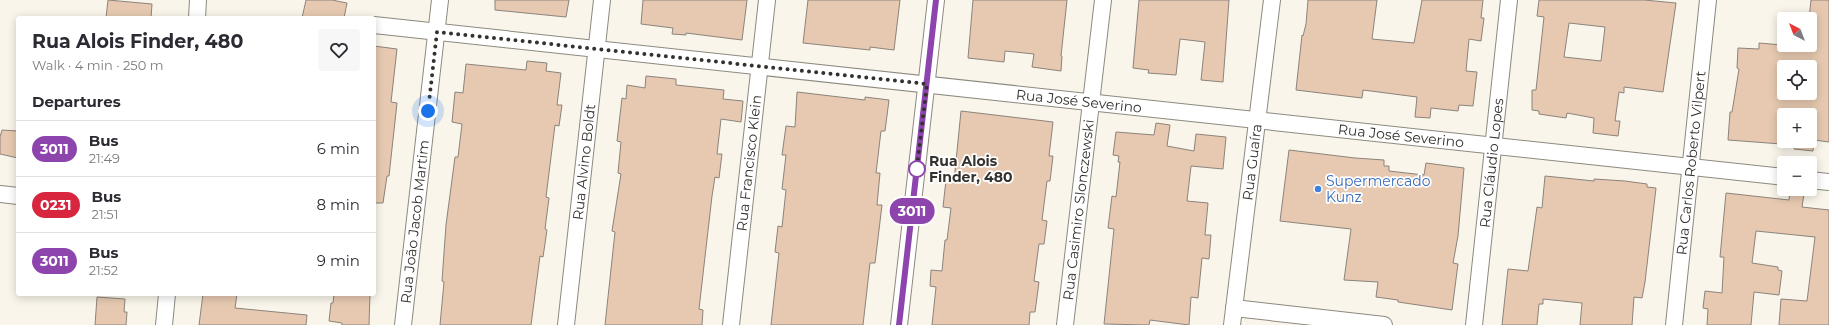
<!DOCTYPE html>
<meta charset="utf-8">
<style>
body{margin:0;font-family:Montserrat,sans-serif;background:#f7f7f7;color:#2b2b33;height:100vh;display:flex;flex-direction:column;font-size:15px;white-space:nowrap}
*{box-sizing:border-box;margin:0}
p{font-size:13px;color:#7c7c81}
.icon{flex:none;width:22px;height:22px;fill:none;stroke:currentColor;stroke-width:2;stroke-linecap:round;stroke-linejoin:round}
.map{position:relative;flex:1;overflow:hidden}
.sheet{position:absolute;left:16px;top:16px;width:360px;height:280px;display:flex;flex-direction:column;background:#fff;border-radius:4px;box-shadow:0 2px 10px #0003}
.sheet>*{flex:none}
.badge{padding:0 8px;border-radius:13px;font-size:14px;line-height:26px}
.needle{width:26px;rotate:318deg}
.tools{position:absolute;left:1777px;top:12px;display:grid;gap:8px}
.tools a{display:grid;place-items:center;width:40px;height:40px;border-radius:4px;background:#fff;box-shadow:0 2px 10px #0003;font-size:20px}
.you{position:absolute;width:20px;height:20px;margin:-10px;border:3px solid #fff;border-radius:50%;background:#1a73e8;box-shadow:0 0 0 6px #1a73e833}
.map>.badge{position:absolute;translate:-50% -50%;box-shadow:0 0 0 2px #fff}
h2{padding:0 16px;font-size:15px;line-height:36px}
.round{display:grid;place-items:center;flex:none;width:42px;height:42px;border-radius:4px;background:#f7f7f7}
.headline{display:flex;align-items:center;justify-content:space-between;height:68px;padding:0 16px}
h1{font-size:19px;font-weight:700;line-height:30px}
ul{padding:0;list-style:none}
li{display:flex;align-items:center;gap:12px;height:56px;padding:0 16px;border-top:1px solid #e1e1e2}
li div{flex:1}
li b{display:block;font-size:15px}
li em{font-style:normal}
li .badge{min-width:44px;font-weight:700;text-align:center}
.map>svg:first-child{display:block}
.building{fill:#e6c9b0;stroke:#8c837c;fill-rule:evenodd}
.lines{fill:none;stroke-linecap:round;stroke-linejoin:round}
.street-casing{stroke:#8d897f;stroke-width:18}
.street{stroke:#fff;stroke-width:16}
.line-casing{stroke:#fff;stroke-width:9}
.line{stroke:#8e44ad;stroke-width:6}
.walk{stroke:#34322e;stroke-width:4;stroke-dasharray:0 7.2}
.stop-dot{fill:#fff;stroke:#8e44ad;stroke-width:2}
.shop-dot{fill:#3f7fe0;stroke:#fff;stroke-width:1.5}
.labels{text-anchor:middle;dominant-baseline:central;stroke-width:3.5;stroke-linejoin:round;paint-order:stroke}
.street-label{font-size:14px;fill:#34322e;stroke:#fff}
.stop-label{font-size:14px;font-weight:bold;fill:#34322e;stroke:#fff;text-anchor:start}
.shop-label{font-size:14px;fill:#366cbe;stroke:#fff;text-anchor:start}
</style>
<div class="map">
<svg width="1829" height="325" viewBox="0 0 1829 325">
<rect width="100%" height="100%" fill="#f9f5ea"/>
<path class="building" d="M 108,0 L 152,4 L 151,18 L 106,18 Z
M 306,0 L 332,0 L 347,3 L 344,18 L 302,18 Z
M 495,0 L 569,0 L 566,17 L 495,10 Z
M 643,0 L 747,0 L 742,40 L 686,33 L 686,35 L 672,34 L 673,28 L 641,24 Z
M 808,0 L 900,0 L 894,50 L 870,47 L 870,50 L 803,43 Z
M 973,0 L 1067,0 L 1061,56 L 1062,56 L 1061,71 L 1032,67 L 1034,54 L 1005,51 L 1004,62 L 968,58 Z
M 1139,0 L 1229,0 L 1223,82 L 1201,80 L 1205,42 L 1180,39 L 1176,75 L 1148,73 L 1149,70 L 1133,68 Z
M 1308,0 L 1377,0 L 1372,39 L 1414,43 L 1422,0 L 1483,0 L 1481,18 L 1484,18 L 1481,41 L 1469,39 L 1466,71 L 1477,72 L 1473,106 L 1459,105 L 1458,111 L 1431,108 L 1430,118 L 1415,117 L 1417,97 L 1363,90 L 1362,98 L 1296,90 L 1302,35 L 1303,36 L 1306,24 Z
M 1539,0 L 1644,0 L 1676,3 L 1663,92 L 1624,87 L 1624,93 L 1619,92 L 1615,121 L 1620,121 L 1618,136 L 1593,133 L 1594,118 L 1567,113 L 1566,118 L 1539,114 L 1539,111 L 1532,110 L 1532,90 L 1536,90 L 1544,17 L 1537,16 ZM 1569,23 L 1605,27 L 1601,61 L 1564,57 Z
M 1811,0 L 1829,0 L 1829,142 L 1814,140 L 1813,151 L 1794,149 L 1795,145 L 1728,140 L 1730,112 L 1732,112 L 1739,69 L 1737,68 L 1738,48 L 1759,49 L 1759,43 L 1805,47 L 1806,45 L 1810,45 L 1809,19 ZM 1784,67 L 1810,67 L 1810,93 L 1784,93 ZM 1784,115 L 1810,115 L 1810,141 L 1784,141 Z
M 374,46 L 397,49 L 391,102 L 397,103 L 389,176 L 387,176 L 383,203 L 374,203 Z
M 527,61 L 547,63 L 546,71 L 561,73 L 557,105 L 562,105 L 559,126 L 555,125 L 546,197 L 549,198 L 545,229 L 547,230 L 543,257 L 540,256 L 531,325 L 440,325 L 444,282 L 442,281 L 446,225 L 455,157 L 458,157 L 462,124 L 452,122 L 455,92 L 463,93 L 466,64 L 526,70 Z
M 646,76 L 676,79 L 676,85 L 724,90 L 723,99 L 743,101 L 741,122 L 721,119 L 717,154 L 722,154 L 719,178 L 715,177 L 712,196 L 699,309 L 703,310 L 702,325 L 605,325 L 615,232 L 612,231 L 621,174 L 618,173 L 621,142 L 617,141 L 622,98 L 626,99 L 627,85 L 645,88 Z
M 797,92 L 865,100 L 865,97 L 889,100 L 885,131 L 881,131 L 876,173 L 880,173 L 877,205 L 882,205 L 875,263 L 870,263 L 863,325 L 771,325 L 779,253 L 775,252 L 778,226 L 782,227 L 786,190 L 782,189 L 786,155 L 782,155 L 786,126 L 795,127 Z
M 961,111 L 1053,122 L 1049,156 L 1053,156 L 1050,181 L 1047,181 L 1042,220 L 1047,221 L 1044,244 L 1039,244 L 1034,281 L 1039,282 L 1035,312 L 1030,312 L 1029,325 L 932,325 L 936,287 L 930,286 L 931,270 L 942,271 L 945,240 L 947,240 L 951,208 L 943,207 L 946,180 L 954,181 Z
M 1156,123 L 1170,125 L 1167,146 L 1194,151 L 1196,134 L 1226,137 L 1223,169 L 1191,166 L 1187,201 L 1208,203 L 1205,235 L 1211,235 L 1209,259 L 1202,258 L 1198,298 L 1191,297 L 1189,325 L 1150,320 L 1149,325 L 1104,324 L 1114,229 L 1108,228 L 1112,196 L 1116,197 L 1120,162 L 1118,162 L 1119,156 L 1113,155 L 1116,132 L 1154,135 Z
M 2,130 L 18,131 L 18,158 L 0,154 L 0,137 Z
M 1289,150 L 1355,158 L 1384,160 L 1384,166 L 1389,166 L 1389,171 L 1424,175 L 1426,163 L 1464,168 L 1458,236 L 1453,263 L 1458,264 L 1452,310 L 1398,302 L 1398,300 L 1376,297 L 1378,282 L 1344,280 L 1351,229 L 1280,221 Z
M 1545,176 L 1594,181 L 1594,179 L 1625,181 L 1647,184 L 1647,187 L 1656,188 L 1645,282 L 1642,298 L 1634,297 L 1632,325 L 1580,325 L 1582,303 L 1543,299 L 1543,304 L 1539,304 L 1537,325 L 1502,325 L 1508,269 L 1528,271 L 1537,207 L 1542,208 Z
M 1790,191 L 1804,194 L 1802,207 L 1829,210 L 1829,325 L 1779,325 L 1781,299 L 1807,301 L 1815,237 L 1756,231 L 1752,263 L 1778,267 L 1778,270 L 1782,271 L 1779,295 L 1754,292 L 1751,325 L 1707,325 L 1708,309 L 1703,308 L 1705,291 L 1722,293 L 1724,257 L 1720,257 L 1726,193 L 1789,200 Z
M 203,294 L 237,294 L 235,308 L 307,315 L 306,325 L 199,325 Z
M 334,294 L 370,294 L 369,325 L 342,325 L 342,323 L 329,321 L 331,303 L 333,303 Z
M 97,297 L 125,299 L 124,312 L 127,312 L 126,325 L 95,325 Z"/>
<g class="lines">
<g class="street-casing">
<g id="street">
<path d="M 197,18 L 198,0"/>
<path id="s1" d="M 374,25 L 1784,177"/>
<path d="M 1810,180 L 1829,182"/>
<path d="M 0,194 L 18,196"/>
<path d="M 1234,308 L 1384,325"/>
<path d="M 164,325 L 167,294"/>
<path id="s2" d="M 403,325 L 440,0"/>
<path id="s3" d="M 566,325 L 602,0"/>
<path id="s4" d="M 731,325 L 767,0"/>
<path d="M 899,325 L 936,0"/>
<path id="s5" d="M 1065,325 L 1103,0"/>
<path id="s6" d="M 1232,325 L 1272,0"/>
<path id="s7" d="M 1474,325 L 1509,0"/>
<path id="s8" d="M 1674,325 L 1708,0"/>
</g>
</g>
<use href="#street" class="street"/>
</g>
<g class="lines">
<g class="line-casing">
<path id="line" d="M 899,325 L 936,0"/>
</g>
<use href="#line" class="line"/>
<path class="walk" d="M 428,111 L 437,32 L 927,84 L 916,175 L 917,169"/>
</g>
<circle class="stop-dot" cx="917" cy="169" r="8"/>
<circle class="shop-dot" cx="1318" cy="189" r="4"/>
<g class="labels">
<g class="street-label">
<text stroke="none"><textPath href="#s1" startOffset="709">Rua José Severino</textPath></text>
<text stroke="none"><textPath href="#s1" startOffset="1033">Rua José Severino</textPath></text>
<text stroke="none"><textPath href="#s3" startOffset="164">Rua Alvino Boldt</textPath></text>
<text stroke="none"><textPath href="#s4" startOffset="163">Rua Francisco Klein</textPath></text>
<text stroke="none"><textPath href="#s8" startOffset="163">Rua Carlos Roberto Vilpert</textPath></text>
<text stroke="none"><textPath href="#s6" startOffset="164">Rua Guaíra</textPath></text>
<text stroke="none"><textPath href="#s7" startOffset="163">Rua Cláudio Lopes</textPath></text>
<text stroke="none"><textPath href="#s5" startOffset="116">Rua Casimiro Slonczewski</textPath></text>
<text stroke="none"><textPath href="#s2" startOffset="104">Rua João Jacob Martim</textPath></text>
</g>
<g class="stop-label">
<text x="929" y="161">Rua Alois<tspan x="929" dy="16">Finder, 480</tspan></text>
</g>
<g class="shop-label">
<text x="1326" y="181">Supermercado<tspan x="1326" dy="16">Kunz</tspan></text>
</g>
</g>
</svg>
<div class="tools">
<a><svg class="needle" viewBox="-14 -14 28 28"><path d="M0-13l5 13h-10z" fill="#e53935"/><path d="M0 13l5-13h-10z" fill="#7c7c81"/></svg></a>
<a><svg class="icon" aria-label="locate" viewBox="0 0 24 24"><circle cx="12" cy="12" r="6"/><path d="M12 2v4M12 18v4M2 12h4M18 12h4"/></svg></a>
<a>+</a>
<a>−</a>
</div>
<div class="you" style="left:428px;top:111px"></div>
<b class="badge" style="left:912px;top:211px;background:#8e44ad;color:#fff">3011</b>
<section class="sheet">
<div class="headline"><div><h1>Rua Alois Finder, 480</h1><p>Walk · 4 min · 250 m</p></div><a class="round"><svg class="icon" aria-label="heart" viewBox="0 0 24 24"><path d="M12 20l-8-8c-3-5 5-10 8-4 3-6 11-1 8 4z"/></svg></a></div>
<h2>Departures</h2>
<ul>
<li><span class="badge" style="background:#8e44ad;color:#fff">3011</span><div><b>Bus</b><p>21:49</p></div><em>6 min</em></li>
<li><span class="badge" style="background:#d7263d;color:#fff">0231</span><div><b>Bus</b><p>21:51</p></div><em>8 min</em></li>
<li><span class="badge" style="background:#8e44ad;color:#fff">3011</span><div><b>Bus</b><p>21:52</p></div><em>9 min</em></li>
</ul>
</section>
</div>
